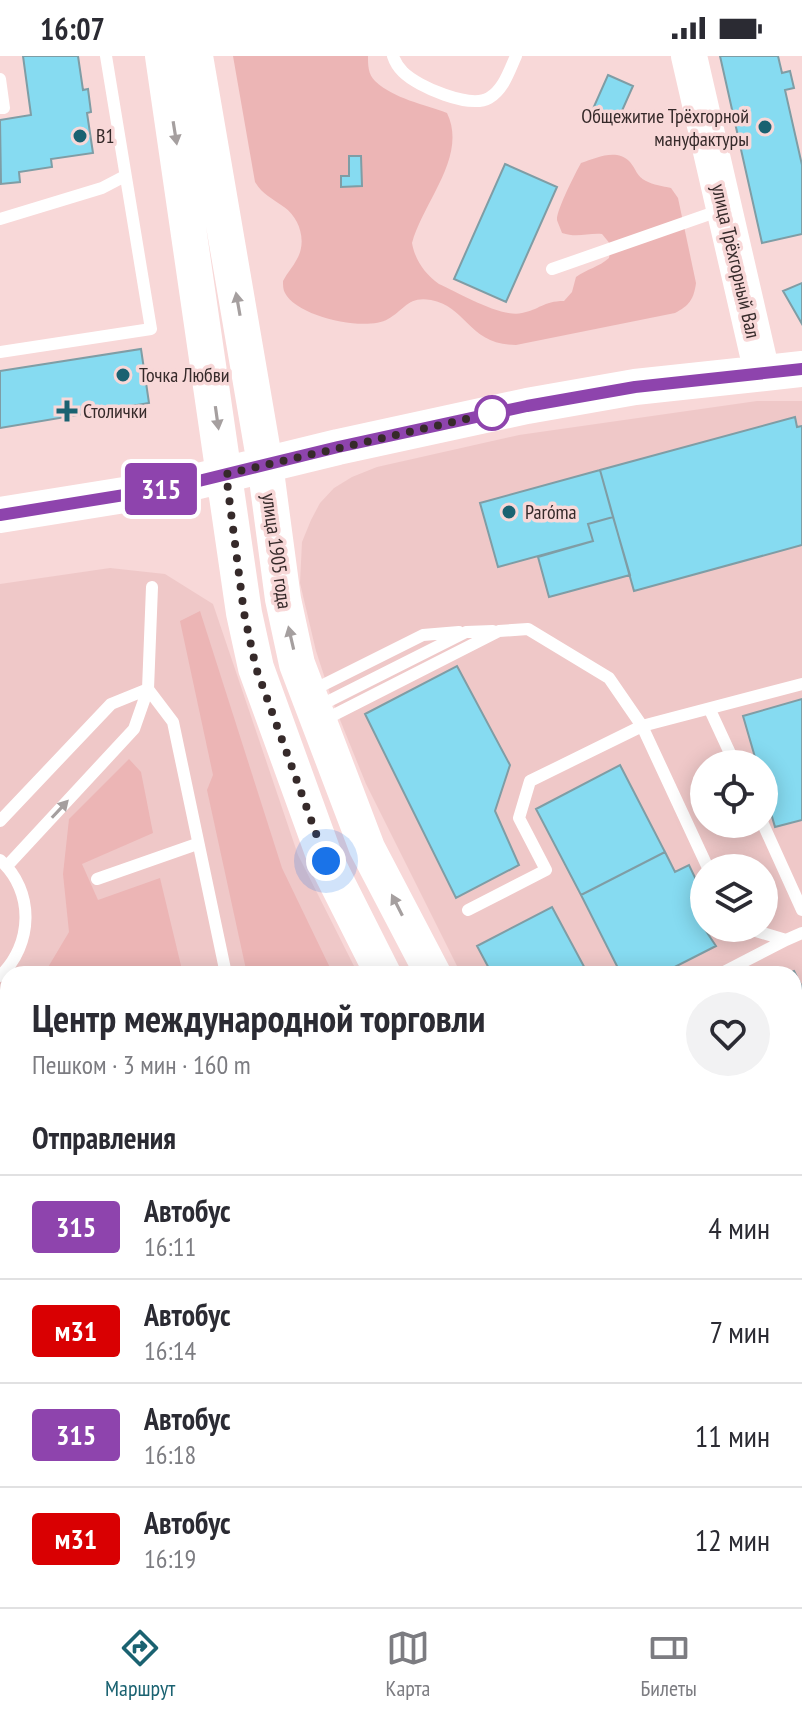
<!DOCTYPE html>
<html lang="ru">
<meta charset="utf-8">
<style>
body{margin:0;font-family:"PT Sans Narrow",sans-serif;background:#f2f2f3;color:#2b2b33;height:100vh;display:flex;flex-direction:column;font-size:30px;white-space:nowrap}
*{box-sizing:border-box;margin:0}
p{font-size:26px;color:#7c7c81}
.icon{flex:none;width:44px;height:44px;fill:none;stroke:currentColor;stroke-width:2;stroke-linecap:round;stroke-linejoin:round}
.map{position:relative;flex:1;overflow:hidden}
.side{position:absolute;left:0px;top:910px;width:802px;height:642px;display:flex;flex-direction:column;background:#fff;border-radius:24px 24px 0 0;box-shadow:0 4px 20px #0003}
.side>*{flex:none}
.badge{padding:0 16px;border-radius:6px;font-size:28px;line-height:52px}
.fabs{position:absolute;left:690px;top:694px;display:grid;gap:16px}
.fabs a{display:grid;place-items:center;width:88px;height:88px;border-radius:50%;background:#fff;box-shadow:0 4px 20px #0003;font-size:40px}
.you{position:absolute;width:40px;height:40px;margin:-20px;border:6px solid #fff;border-radius:50%;background:#1a73e8;box-shadow:0 0 0 12px #1a73e833}
.map>.badge{position:absolute;translate:-50% -50%;box-shadow:0 0 0 4px #fff}
h2{padding:0 32px;font-size:30px;line-height:72px}
.round{display:grid;place-items:center;flex:none;width:84px;height:84px;border-radius:42px;background:#f2f2f3}
.summary{display:flex;align-items:center;justify-content:space-between;height:136px;padding:0 32px}
h1{font-size:38px;font-weight:800;line-height:60px}
ul{padding:0;list-style:none}
li{display:flex;align-items:center;gap:24px;height:104px;padding:0 32px;border-top:2px solid #e1e1e2}
li div{flex:1}
li b{display:block;font-size:30px}
li em{font-style:normal}
li .badge{min-width:88px;font-weight:700;text-align:center}
.status{display:flex;justify-content:space-between;align-items:center;height:56px;padding:0 40px;background:#fff;direction:ltr}
.status svg{height:22px;fill:currentColor}
.menu{display:flex;justify-content:space-around;align-items:center;height:112px;border-top:2px solid #e1e1e2;background:#fff;font-size:22px;color:#7c7c81}
.menu a{display:grid;justify-items:center;gap:4px}
.menu .current{color:#1a6271}
.map>svg:first-child{display:block}
.built{fill:#efc8c8;fill-rule:evenodd}
.green{fill:#ecb5b5}
.building{fill:#86dbf1;stroke:#7f9da5;stroke-width:2}
.lines{fill:none;stroke-linecap:round;stroke-linejoin:round}
.lane{stroke:#fff;stroke-width:12}
.secondary{stroke:#fff;stroke-width:36}
.oneway{fill:#a59f9f}
.line-casing{stroke:#fff;stroke-width:18}
.line{stroke:#8e44ad;stroke-width:12}
.walk{stroke:#362a2a;stroke-width:8;stroke-dasharray:0 14.4}
.poi-dot{fill:#1a6271;stroke:#f8d8d8;stroke-width:3}
.stop-dot{fill:#fff;stroke:#8e44ad;stroke-width:4}
.labels{text-anchor:middle;dominant-baseline:central;stroke-width:7;stroke-linejoin:round;paint-order:stroke}
.poi-label{font-size:20px;fill:#362a2a;stroke:#f8d8d8;text-anchor:start}
.street-label{font-size:20px;fill:#362a2a;stroke:#f8d8d8}
</style>
<div class="status"><b>16:07</b><svg viewBox="0 0 49 12"><path d="M0 12V9h3v3zM5 12V6h3v6zM10 12V3h3v9zM15 12V0h3v12zM26 1h20v11H26zM47 4h2v5h-2z"/></svg></div>
<div class="map">
<svg width="802" height="1551" viewBox="0 0 802 1551">
<rect width="100%" height="100%" fill="#f8d8d8"/>
<path class="built" d="M 757,345 L 802,345 L 802,1317 L 794,1318 L 794,918 L 461,918 L 366,728 L 332,644 L 316,595 L 300,527 L 302,486 L 311,464 L 320,447 L 334,432 L 352,421 L 377,411 L 519,379 ZM 704,708 L 764,708 L 764,768 L 704,768 ZM 704,812 L 764,812 L 764,872 L 704,872 Z
M 110,512 L 165,518 L 213,548 L 298,799 L 358,918 L 8,918 L 8,1544 L 645,1544 L 643,1551 L 0,1551 L 0,528 Z"/>
<path class="green" d="M 233,0 L 368,0 C 368,9 368,18 375,25 C 394,43 424,48 447,57 C 468,100 423,146 412,187 C 415,204 425,218 439,228 C 459,237 501,262 522,257 C 539,254 543,245 564,245 L 572,236 L 576,221 C 587,213 599,211 609,202 L 611,189 L 602,178 C 587,177 577,182 562,177 C 562,176 557,165 557,164 C 556,155 576,116 581,107 C 597,102 616,92 630,106 C 636,113 637,121 646,125 C 653,129 663,130 671,132 L 678,142 L 696,227 C 694,243 689,250 675,257 L 516,289 C 469,289 466,250 431,244 C 407,240 405,254 388,263 C 366,276 297,261 285,237 C 283,234 283,229 283,225 C 287,217 293,211 297,203 C 307,186 300,162 284,151 C 272,142 263,139 255,126 Z
M 200,555 L 282,812 L 333,918 L 247,918 L 207,734 L 213,719 L 180,565 Z
M 129,703 L 141,716 L 153,777 L 82,808 L 98,844 L 160,822 L 183,918 L 44,918 L 69,876 L 63,818 L 69,763 Z"/>
<path class="building" d="M 23,0 L 78,0 L 83,34 L 88,33 L 91,56 L 87,57 L 93,97 L 51,103 L 52,111 L 19,116 L 20,126 L 1,128 L 0,64 L 31,59 Z
M 720,0 L 778,0 L 782,17 L 790,15 L 794,32 L 785,34 L 802,109 L 802,178 L 762,187 Z
M 608,19 L 633,30 L 617,66 L 592,55 Z
M 349,100 L 361,100 L 362,130 L 341,131 L 341,120 L 349,120 Z
M 505,108 L 557,131 L 506,246 L 454,223 Z
M 802,227 L 802,268 L 783,235 Z
M 141,293 L 149,347 L 0,372 L 0,315 Z
M 795,361 L 797,371 L 802,370 L 802,489 L 634,535 L 600,414 Z
M 600,414 L 613,461 L 588,468 L 593,485 L 498,511 L 480,447 Z
M 613,461 L 630,519 L 549,541 L 538,501 L 593,485 L 588,468 Z
M 457,610 L 510,709 L 495,755 L 519,809 L 456,842 L 365,658 Z
M 802,643 L 802,764 L 775,771 L 764,733 L 764,708 L 757,708 L 743,660 Z
M 620,709 L 665,796 L 581,839 L 536,753 Z
M 665,796 L 675,816 L 689,809 L 702,836 L 691,842 L 704,872 L 716,890 L 661,918 L 621,918 L 581,839 Z
M 552,851 L 588,918 L 492,918 L 477,890 Z
M 794,915 L 802,931 L 802,986 L 794,991 L 794,918 L 787,918 Z
M 0,974 L 8,976 L 8,1116 L 0,1100 Z
M 802,986 L 802,1058 L 794,1062 L 794,991 Z
M 0,1100 L 8,1116 L 8,1178 L 0,1182 Z
M 8,1178 L 8,1319 L 0,1303 L 0,1182 Z
M 802,1214 L 802,1297 L 794,1299 L 794,1216 Z
M 0,1303 L 8,1319 L 8,1363 L 0,1367 Z
M 802,1334 L 802,1360 L 794,1361 L 794,1335 Z
M 8,1363 L 8,1462 L 0,1445 L 0,1367 Z
M 0,1445 L 8,1462 L 8,1544 L 48,1544 L 52,1551 L 0,1551 Z
M 48,1544 L 134,1544 L 138,1551 L 52,1551 Z"/>
<g class="lines">
<path class="lane" d="M 393,0 C 395,6 398,11 403,16 C 418,31 470,53 489,42 C 504,33 509,15 516,0
M 0,23 L 4,52 L 0,52
M 0,163 L 102,132 L 125,120
M 552,213 L 721,154
M 0,296 L 151,273 L 106,0
M 148,633 L 173,666 L 226,918
M 311,635 L 423,579 L 459,576
M 317,651 L 466,576 L 493,575
M 710,654 L 735,708
M 322,665 L 499,575 L 528,573 L 609,622 L 642,670 L 802,628
M 0,765 L 111,648 L 148,633
M 763,768 L 802,854
M 0,804 C 35,835 33,889 0,920
M 7,810 L 134,673 L 148,633 L 152,531
M 97,823 L 197,788
M 468,854 L 546,814 L 519,762 L 530,725 L 642,670 L 708,812
M 746,872 L 786,884 L 802,877
M 720,918 L 786,884
M 146,1544 L 150,1551
M 409,1544 L 412,1551
M 194,1551 L 209,1544"/>
<path class="secondary" d="M 163,0 L 244,557 L 256,612 L 326,805 L 383,918
M 195,0 L 265,408 L 283,543 L 297,608 L 367,792 L 433,918
M 689,0 L 762,317
M 0,459 L 174,431 L 338,391 L 527,350 L 635,331 L 802,313
M 705,1544 L 708,1551
M 753,1544 L 757,1551"/>
</g>
<defs><path id="oneway-solid" d="M-6-.8H1V-3.2L6.5 0L1 3.2V.8H-6Z" transform="scale(2)"/></defs>
<g class="oneway">
<use href="#oneway-solid" transform="translate(175 77) rotate(81)"/>
<use href="#oneway-solid" transform="translate(238 248) rotate(-100)"/>
<use href="#oneway-solid" transform="translate(217 362) rotate(82)"/>
<use href="#oneway-solid" transform="translate(291 582) rotate(-103)"/>
<use href="#oneway-solid" transform="translate(60 753) rotate(-47)"/>
<use href="#oneway-solid" transform="translate(397 849) rotate(-117)"/>
</g>
<g class="lines">
<g class="line-casing">
<path id="line" d="M 0,459 L 174,431 L 338,391 L 527,350 L 635,331 L 802,313"/>
</g>
<use href="#line" class="line"/>
<path class="walk" d="M 326,805 L 256,612 L 244,557 L 226,418 L 492,357"/>
</g>
<g class="poi-dot">
<circle cx="765" cy="71" r="8"/>
<circle cx="80" cy="80" r="8"/>
<circle cx="123" cy="319" r="8"/>
<path d="M63 343h8v8h8v8h-8v8h-8v-8h-8v-8h8z"/>
<circle cx="509" cy="456" r="8"/>
</g>
<circle class="stop-dot" cx="492" cy="357" r="16"/>
<g class="labels">
<g class="poi-label">
<text x="749" y="60" text-anchor="end">Общежитие Трёхгорной<tspan x="749" dy="23">мануфактуры</tspan></text>
<text x="96" y="80">B1</text>
<text x="139" y="319">Точка Любви</text>
<text x="83" y="355">Столички</text>
<text x="525" y="456">Paróma</text>
</g>
<g class="street-label">
<text transform="translate(736 205) rotate(77)">улица Трёхгорный Вал</text>
<text transform="translate(277 495) rotate(82)">улица 1905 года</text>
</g>
</g>
</svg>
<div class="fabs">
<a><svg class="icon" aria-label="locate" viewBox="0 0 24 24"><circle cx="12" cy="12" r="6"/><path d="M12 2v4M12 18v4M2 12h4M18 12h4"/></svg></a>
<a><svg class="icon" aria-label="layers" viewBox="0 0 24 24"><path d="M12 4l9 5-9 5-9-5zM3 14l9 5 9-5"/></svg></a>
</div>
<div class="you" style="left:326px;top:805px"></div>
<b class="badge" style="left:161px;top:433px;background:#8e44ad;color:#fff">315</b>
<section class="side">
<div class="summary"><div><h1>Центр международной торговли</h1><p>Пешком · 3 мин · 160 m</p></div><a class="round"><svg class="icon" aria-label="heart" viewBox="0 0 24 24"><path d="M12 20l-8-8c-3-5 5-10 8-4 3-6 11-1 8 4z"/></svg></a></div>
<h2>Отправления</h2>
<ul>
<li><span class="badge" style="background:#8e44ad;color:#fff">315</span><div><b>Автобус</b><p>16:11</p></div><em>4 мин</em></li>
<li><span class="badge" style="background:#d90002;color:#fff">м31</span><div><b>Автобус</b><p>16:14</p></div><em>7 мин</em></li>
<li><span class="badge" style="background:#8e44ad;color:#fff">315</span><div><b>Автобус</b><p>16:18</p></div><em>11 мин</em></li>
<li><span class="badge" style="background:#d90002;color:#fff">м31</span><div><b>Автобус</b><p>16:19</p></div><em>12 мин</em></li>
</ul>
</section>
</div>
<nav class="menu">
<a class="current"><svg class="icon" aria-label="directions" viewBox="0 0 24 24"><path d="M12 3l9 9-9 9-9-9zM9 14v-3h6M13 9l2 2-2 2"/></svg>Маршрут</a>
<a><svg class="icon" aria-label="map" viewBox="0 0 24 24"><path d="M3 6l6-2 6 2 6-2v14l-6 2-6-2-6 2zM9 4v14M15 6v14"/></svg>Карта</a>
<a><svg class="icon" aria-label="tickets" viewBox="0 0 24 24"><path d="M3 7h18v10H3zM15 7v10"/></svg>Билеты</a>
</nav>
